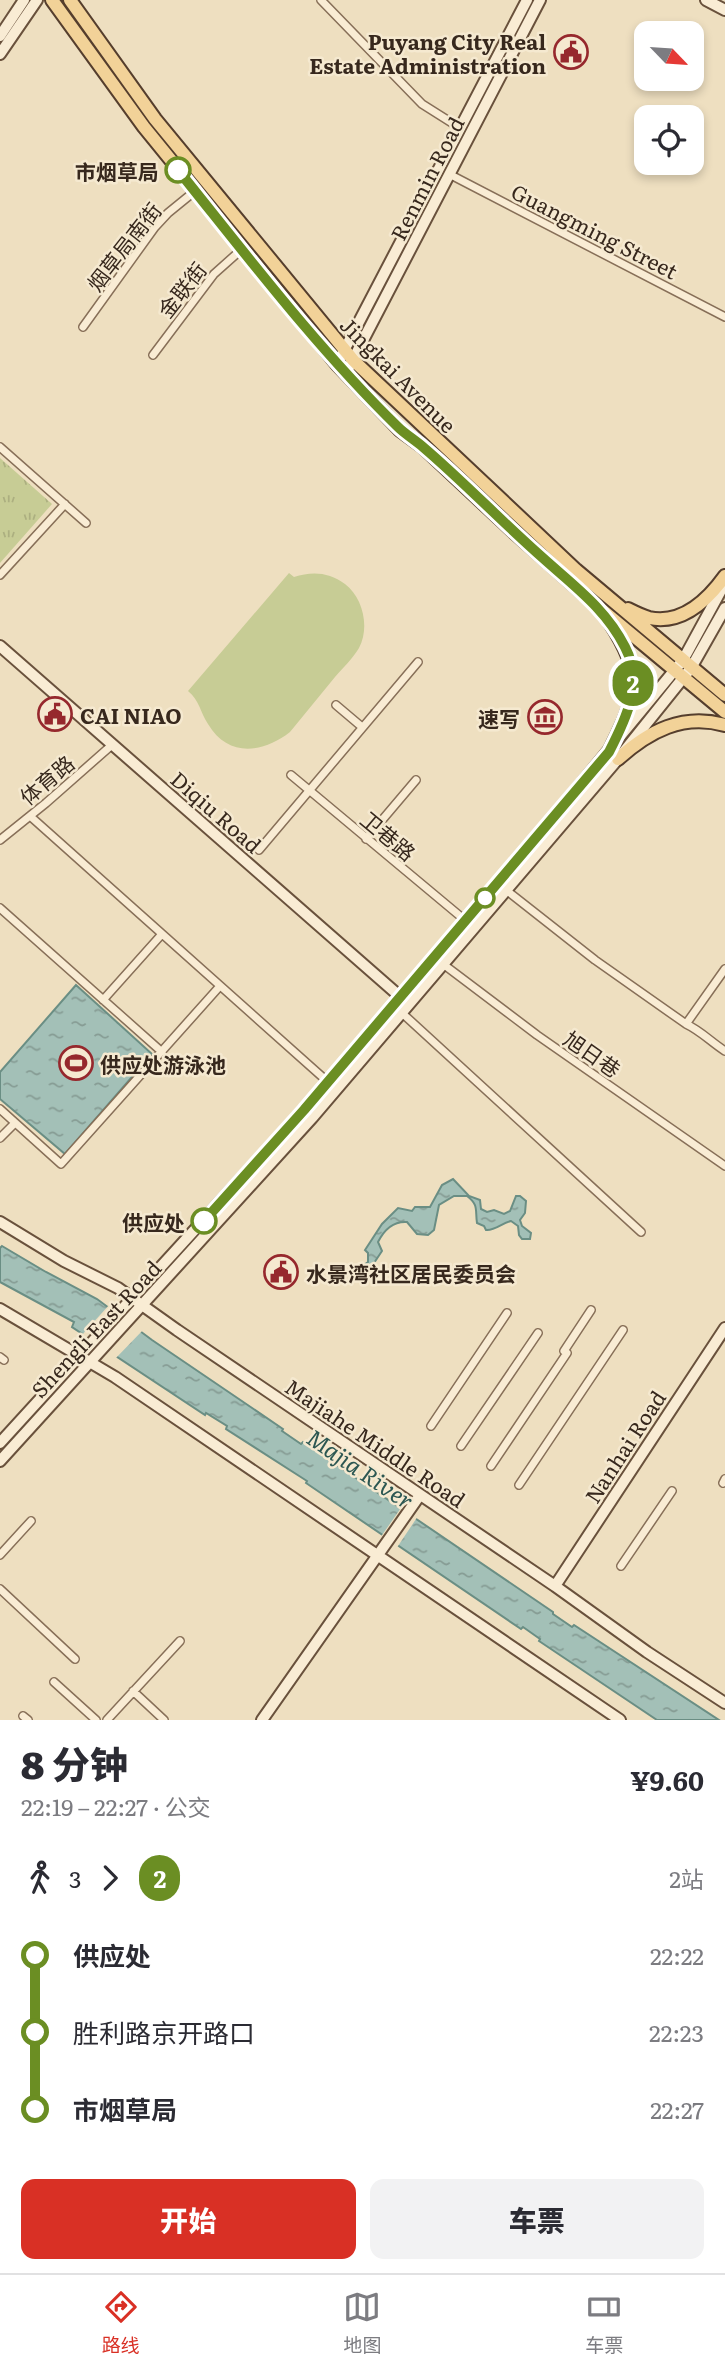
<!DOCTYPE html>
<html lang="zh">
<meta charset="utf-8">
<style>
body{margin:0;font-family:Literata,"Noto Sans SC",serif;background:#f2f2f3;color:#2b2b33;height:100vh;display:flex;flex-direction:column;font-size:26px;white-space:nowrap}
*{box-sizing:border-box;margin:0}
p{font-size:23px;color:#7c7c81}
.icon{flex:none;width:38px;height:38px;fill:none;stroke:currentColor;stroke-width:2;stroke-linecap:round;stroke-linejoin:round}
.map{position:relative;height:1720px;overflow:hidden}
.sheet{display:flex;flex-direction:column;background:#fff;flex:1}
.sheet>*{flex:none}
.badge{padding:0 14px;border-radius:23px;font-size:24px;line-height:46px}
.needle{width:46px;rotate:115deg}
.controls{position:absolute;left:634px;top:21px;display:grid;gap:14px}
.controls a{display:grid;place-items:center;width:70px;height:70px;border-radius:14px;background:#fff;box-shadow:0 4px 10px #0003;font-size:35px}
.map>.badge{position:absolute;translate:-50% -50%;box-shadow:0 0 0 4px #fff}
.legs{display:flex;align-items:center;gap:10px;height:77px;padding:0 21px;font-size:23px}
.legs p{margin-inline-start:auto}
.head{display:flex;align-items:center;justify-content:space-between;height:119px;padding:0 21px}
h1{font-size:38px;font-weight:800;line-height:52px}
.action{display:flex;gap:14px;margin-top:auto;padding:14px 21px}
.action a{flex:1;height:80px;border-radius:14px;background:#d93025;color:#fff;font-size:28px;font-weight:800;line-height:80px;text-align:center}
.action a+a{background:#f2f2f3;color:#2b2b33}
ul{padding:0 21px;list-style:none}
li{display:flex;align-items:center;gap:24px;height:77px;font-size:26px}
li i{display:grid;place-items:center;width:10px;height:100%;margin:0 9px;background:currentColor}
li i::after{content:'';width:18px;height:18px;margin:-9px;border:5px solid;border-radius:50%;background:#fff}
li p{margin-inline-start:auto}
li:first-child i{background:linear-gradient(#0000 50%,currentColor 0)}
li:last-child i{background:linear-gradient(currentColor 50%,#0000 0)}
.menu{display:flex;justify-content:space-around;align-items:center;height:98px;border-top:2px solid #e1e1e2;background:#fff;font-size:19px;color:#7c7c81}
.menu a{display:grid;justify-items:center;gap:4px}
.menu .current{color:#d93025}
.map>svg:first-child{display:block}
.grass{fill:url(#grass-tufts)}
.pitch{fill:#c7cc95}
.water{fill:url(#water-ripples);stroke:#6a8e84;stroke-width:2}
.pier{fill:#eedfc0}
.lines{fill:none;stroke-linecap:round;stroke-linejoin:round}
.street-tunnel{stroke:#c9ba9f;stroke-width:7;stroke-dasharray:7 3.5;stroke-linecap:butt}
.street-casing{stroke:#876f58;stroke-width:10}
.secondary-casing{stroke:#69513c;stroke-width:14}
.primary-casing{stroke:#553e2d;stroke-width:16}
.street{stroke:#f9ecd4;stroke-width:7}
.secondary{stroke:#f9ecd4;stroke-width:10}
.primary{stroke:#f2d298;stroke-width:12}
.line-1-casing{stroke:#fff;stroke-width:16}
.line-1{stroke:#6b8e23;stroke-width:10}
.stop-1-dot{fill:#fff;stroke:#6b8e23;stroke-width:3.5}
.labels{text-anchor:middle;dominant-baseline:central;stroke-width:5;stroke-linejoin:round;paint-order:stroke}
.poi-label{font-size:21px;font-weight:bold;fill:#37281d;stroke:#f5e9d0;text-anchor:start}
.stop-label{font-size:21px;font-weight:bold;fill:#37281d;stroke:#f5e9d0;text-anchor:end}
.street-label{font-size:21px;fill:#37281d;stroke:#f5e9d0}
.water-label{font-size:23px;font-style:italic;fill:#2c5752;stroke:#f5e9d0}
</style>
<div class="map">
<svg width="725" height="1720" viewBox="0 0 725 1720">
<defs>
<pattern id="grass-tufts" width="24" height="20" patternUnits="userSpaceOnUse" patternTransform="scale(1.75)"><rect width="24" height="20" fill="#c7cc95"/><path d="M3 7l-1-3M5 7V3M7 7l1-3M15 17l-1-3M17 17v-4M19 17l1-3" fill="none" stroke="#acaf80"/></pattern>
<pattern id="water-ripples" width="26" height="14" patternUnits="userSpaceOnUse" patternTransform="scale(1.75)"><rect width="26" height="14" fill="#a3c0b7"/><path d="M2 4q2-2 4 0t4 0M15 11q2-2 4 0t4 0" fill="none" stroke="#869c94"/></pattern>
</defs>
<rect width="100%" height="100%" fill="#eedfc0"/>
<path class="grass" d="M 0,458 L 52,504 L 0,563 Z"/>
<path class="pitch" d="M 289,573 L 294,577 C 312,571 329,572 345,584 C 363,598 370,627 359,648 C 353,658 343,668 335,677 C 320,695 305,714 290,732 C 263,753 228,758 208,724 C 200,712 200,701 188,691 Z"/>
<path class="water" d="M 76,985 L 152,1054 L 65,1154 L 0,1099 L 0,1072 Z
M 453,1179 L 469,1196 L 480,1200 L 481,1209 L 487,1212 L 494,1210 L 504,1214 L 510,1211 L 516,1196 L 520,1196 L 526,1201 L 525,1213 L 520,1220 L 522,1226 L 531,1233 L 530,1239 L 522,1239 L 519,1235 L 518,1226 L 511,1221 C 502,1223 495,1231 486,1230 L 484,1226 L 477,1223 C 475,1210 479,1205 467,1196 L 454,1196 L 439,1205 L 434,1230 L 428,1235 L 417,1234 L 407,1222 C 393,1221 384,1230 378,1242 L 382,1251 L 366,1275 L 360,1268 L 368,1262 L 368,1253 L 365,1250 L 382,1224 L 398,1208 L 412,1211 L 415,1207 L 430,1207 L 442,1185 Z
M 2,1246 L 46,1272 L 97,1299 L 152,1340 L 283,1429 L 282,1431 L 301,1444 L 303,1442 L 553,1612 L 553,1614 L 572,1627 L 574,1625 L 719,1720 L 657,1720 L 539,1641 L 540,1639 L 523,1627 L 521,1629 L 306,1483 L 307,1481 L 226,1429 L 227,1426 L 206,1413 L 205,1415 L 72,1327 L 74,1322 L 0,1282 L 0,1248 Z"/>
<path class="pier" d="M 110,1304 L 144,1329 L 115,1359 L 81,1336 Z
M 403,1505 L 418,1516 L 396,1549 L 380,1538 Z"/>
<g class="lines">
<path class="street-tunnel" d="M 609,608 L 671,657
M 634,728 L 684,668 L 725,594"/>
<g class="street-casing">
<path id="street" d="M 321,0 L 422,104 L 460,128
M 449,174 L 725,317
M 83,327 L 155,227 L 168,213 L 195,191
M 153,355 L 214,274 L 242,249
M 0,447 L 86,523
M 0,575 L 65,504
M 336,705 L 362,727
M 291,775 L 466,921
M 30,816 L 328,1082
M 366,839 L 416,780
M 0,840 L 46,803 L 113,744
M 259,850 L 418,662
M 506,890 L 595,960 L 686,1024 L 725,969
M 0,908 L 162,1052
M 443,964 L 537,1035 L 725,1166
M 103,1000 L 162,934
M 402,1013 L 641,1232
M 686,1024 C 701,1031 711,1042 725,1051
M 0,1109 L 61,1164 L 220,986
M 0,1138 L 15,1123
M 564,1351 L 591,1310
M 0,1357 L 4,1360
M 431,1426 L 507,1313
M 461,1446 L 538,1333
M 491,1466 L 567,1353
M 723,1483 L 725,1479
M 519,1485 L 623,1330
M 0,1555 L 31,1521
M 621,1566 L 672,1491
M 0,1589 L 75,1659
M 54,1682 L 96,1720
M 133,1691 L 164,1720
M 23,1716 L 28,1720
M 107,1720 L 180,1641"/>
</g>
<g class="secondary-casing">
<path id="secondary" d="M 706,0 L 725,10
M 0,36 L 24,0
M 0,54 L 37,0
M 337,364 L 527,0
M 346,373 L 540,0
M 0,646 L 404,1000
M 0,1222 L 64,1261 L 118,1288 L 177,1330 L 555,1586 L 647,1652 L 725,1703
M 0,1309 L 115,1377 L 620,1720
M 0,1443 L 304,1110 L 524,853 L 683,660 L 725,583
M 0,1461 L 312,1118 L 618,759 L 691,668 L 725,608
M 555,1586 L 725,1328
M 262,1720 L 420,1495"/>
</g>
<g class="primary-casing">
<path id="primary" d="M 52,0 L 144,127 L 337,364 L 400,430 L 422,446 L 514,532 L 601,609 L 725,712
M 70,0 L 155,119 L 353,360 L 576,570 L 725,695
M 628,609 C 634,612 642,616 649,618 C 682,625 707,601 725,576
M 609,621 C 645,676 637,696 609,752
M 618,759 C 649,731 683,713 725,725"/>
</g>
<use href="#street" class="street"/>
<use href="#secondary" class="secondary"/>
<use href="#primary" class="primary"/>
</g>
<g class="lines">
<g class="line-1-casing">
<path id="line-1" d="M 178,170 C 248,257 317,348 398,427 C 405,434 415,440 423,447 C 464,482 502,522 543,558 C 574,586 606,609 625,647 C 644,683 626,719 609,752 L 304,1110 L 204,1221"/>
</g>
<use href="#line-1" class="line-1"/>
</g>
<defs>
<g id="civic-ring" transform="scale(1.75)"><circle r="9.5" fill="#f5e9d0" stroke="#96282d" stroke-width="1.5"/><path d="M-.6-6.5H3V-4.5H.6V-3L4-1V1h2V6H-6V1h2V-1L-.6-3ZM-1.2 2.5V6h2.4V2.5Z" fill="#96282d"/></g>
<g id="museum-ring" transform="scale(1.75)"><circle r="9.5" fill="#f5e9d0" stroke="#96282d" stroke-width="1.5"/><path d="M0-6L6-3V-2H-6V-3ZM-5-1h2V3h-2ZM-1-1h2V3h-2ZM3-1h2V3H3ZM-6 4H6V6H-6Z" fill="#96282d"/></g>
<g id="stadium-ring" transform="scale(1.75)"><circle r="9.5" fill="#f5e9d0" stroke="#96282d" stroke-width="1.5"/><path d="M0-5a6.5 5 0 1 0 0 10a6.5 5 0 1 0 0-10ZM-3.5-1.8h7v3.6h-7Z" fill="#96282d"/></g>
</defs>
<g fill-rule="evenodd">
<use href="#civic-ring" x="571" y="52"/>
<use href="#civic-ring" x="55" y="714"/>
<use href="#museum-ring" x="545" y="717"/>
<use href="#stadium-ring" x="76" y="1063"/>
<use href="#civic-ring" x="281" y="1272"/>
</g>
<g class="stop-1-dot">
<circle cx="178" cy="170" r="12"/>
<circle cx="485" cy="898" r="9"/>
<circle cx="204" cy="1221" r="12"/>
</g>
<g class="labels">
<g class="poi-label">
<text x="546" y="40" text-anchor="end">Puyang City Real<tspan x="546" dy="24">Estate Administration</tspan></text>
<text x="80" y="714">CAI NIAO</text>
<text x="520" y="717" text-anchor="end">速写</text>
<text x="100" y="1063">供应处游泳池</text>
<text x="306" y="1272">水景湾社区居民委员会</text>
</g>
<g class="stop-label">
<text x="159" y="170">市烟草局</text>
<text x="185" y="1221">供应处</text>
</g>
<g class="street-label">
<text transform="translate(426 178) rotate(-63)">Renmin Road</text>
<text transform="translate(595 230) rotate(27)">Guangming Street</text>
<text transform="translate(123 246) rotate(-52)">烟草局南街</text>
<text transform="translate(181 289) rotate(-52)">金联街</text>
<text transform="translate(399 374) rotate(45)">Jingkai Avenue</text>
<text transform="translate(46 779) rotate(-40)">体育路</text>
<text transform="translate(217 811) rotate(41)">Diqiu Road</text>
<text transform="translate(389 835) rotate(40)">卫巷路</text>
<text transform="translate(593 1053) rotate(35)">旭日巷</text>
<text transform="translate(95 1328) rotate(-47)">Shengli East Road</text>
<text transform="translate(376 1442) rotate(34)">Majiahe Middle Road</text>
<text transform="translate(624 1446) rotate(-57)">Nanhai Road</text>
</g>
<g class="water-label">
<text transform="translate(361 1468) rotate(34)">Majia River</text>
</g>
</g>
</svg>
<div class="controls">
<a><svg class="needle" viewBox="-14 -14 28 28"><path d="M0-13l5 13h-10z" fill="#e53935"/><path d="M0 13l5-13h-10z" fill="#7c7c81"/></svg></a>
<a><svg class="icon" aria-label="locate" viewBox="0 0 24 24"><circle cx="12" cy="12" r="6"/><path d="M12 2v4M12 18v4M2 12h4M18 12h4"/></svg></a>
</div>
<b class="badge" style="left:633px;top:683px;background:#6b8e23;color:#fff">2</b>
</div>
<section class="sheet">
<div class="head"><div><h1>8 分钟</h1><p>22:19 – 22:27 · 公交</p></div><b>¥9.60</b></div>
<div class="legs"><svg class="icon" aria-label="walk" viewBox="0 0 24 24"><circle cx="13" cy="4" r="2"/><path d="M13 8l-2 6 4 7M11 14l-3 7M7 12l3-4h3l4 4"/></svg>3<svg class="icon" aria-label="forward" viewBox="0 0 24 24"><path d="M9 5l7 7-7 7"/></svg><b class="badge" style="background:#6b8e23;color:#fff">2</b><p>2站</p></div>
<ul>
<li><i style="color:#6b8e23"></i><b>供应处</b><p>22:22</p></li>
<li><i style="color:#6b8e23"></i><span>胜利路京开路口</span><p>22:23</p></li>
<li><i style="color:#6b8e23"></i><b>市烟草局</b><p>22:27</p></li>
</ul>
<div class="action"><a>开始</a><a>车票</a></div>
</section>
<nav class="menu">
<a class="current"><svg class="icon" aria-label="directions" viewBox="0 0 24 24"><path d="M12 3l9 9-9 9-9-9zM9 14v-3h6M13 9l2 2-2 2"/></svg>路线</a>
<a><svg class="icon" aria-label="map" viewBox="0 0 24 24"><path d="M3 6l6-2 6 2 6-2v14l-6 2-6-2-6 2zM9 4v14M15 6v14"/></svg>地图</a>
<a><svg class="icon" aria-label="tickets" viewBox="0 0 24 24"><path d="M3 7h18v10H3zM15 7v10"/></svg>车票</a>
</nav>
